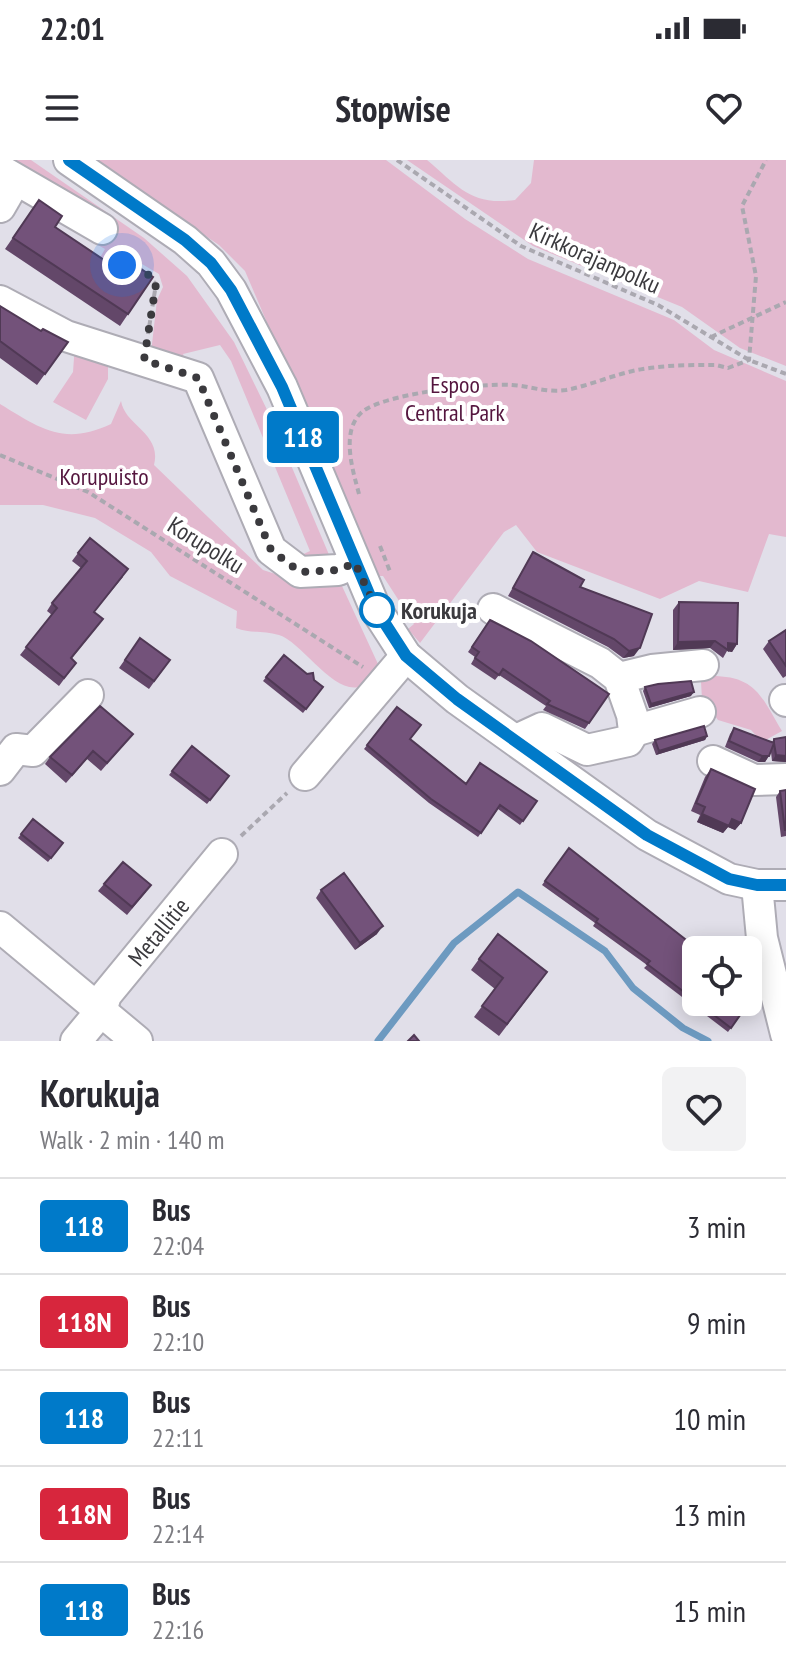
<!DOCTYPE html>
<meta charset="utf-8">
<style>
body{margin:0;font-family:"PT Sans Narrow",sans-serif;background:#f2f2f3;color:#2b2b33;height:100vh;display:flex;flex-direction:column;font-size:30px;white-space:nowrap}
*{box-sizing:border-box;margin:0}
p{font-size:26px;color:#7c7c81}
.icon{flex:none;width:44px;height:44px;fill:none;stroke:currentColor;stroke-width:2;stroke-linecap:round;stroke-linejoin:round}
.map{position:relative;height:881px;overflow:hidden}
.side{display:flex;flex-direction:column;background:#fff;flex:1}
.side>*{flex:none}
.badge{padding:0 16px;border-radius:6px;font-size:28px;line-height:52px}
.tools{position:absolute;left:682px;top:776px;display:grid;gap:16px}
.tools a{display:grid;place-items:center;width:80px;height:80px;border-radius:12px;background:#fff;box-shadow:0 4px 20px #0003;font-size:40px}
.you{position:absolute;width:40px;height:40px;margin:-20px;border:6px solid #fff;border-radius:50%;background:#1a73e8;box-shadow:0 0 0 12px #1a73e833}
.map>.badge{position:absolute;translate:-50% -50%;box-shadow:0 0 0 4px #fff}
.round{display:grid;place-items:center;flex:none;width:84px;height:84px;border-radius:12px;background:#f2f2f3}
.overview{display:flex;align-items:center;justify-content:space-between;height:136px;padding:0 40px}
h1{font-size:38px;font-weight:700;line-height:60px}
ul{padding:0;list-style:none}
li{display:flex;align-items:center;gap:24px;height:96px;padding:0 40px;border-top:2px solid #e1e1e2}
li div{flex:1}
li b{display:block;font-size:30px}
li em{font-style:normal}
li .badge{min-width:88px;font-weight:700;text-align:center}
.status{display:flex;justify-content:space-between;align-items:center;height:56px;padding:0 40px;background:#fff;direction:ltr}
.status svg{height:22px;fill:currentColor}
header{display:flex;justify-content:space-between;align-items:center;height:104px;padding:0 40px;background:#fff;font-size:36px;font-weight:700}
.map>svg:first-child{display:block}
.green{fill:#e3b9cf}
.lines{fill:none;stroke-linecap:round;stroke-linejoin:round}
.stream{stroke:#6d9ac0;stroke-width:7}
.minor-casing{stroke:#aeacb5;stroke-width:34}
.path{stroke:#aaa8b0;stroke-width:4;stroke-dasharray:6 4;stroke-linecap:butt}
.minor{stroke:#fff;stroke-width:30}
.wall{fill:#634769}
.shaded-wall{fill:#503955}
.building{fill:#73527a;stroke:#503955;stroke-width:2}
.line-casing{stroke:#fff;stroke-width:18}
.line{stroke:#007ac9;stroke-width:12}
.walk{stroke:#3b3a3e;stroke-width:8;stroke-dasharray:0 14.4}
.stop-dot{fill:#fff;stroke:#007ac9;stroke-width:4}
.labels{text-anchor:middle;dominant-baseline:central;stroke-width:8;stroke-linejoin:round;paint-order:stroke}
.street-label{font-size:24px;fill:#3b3a3e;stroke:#fff}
.park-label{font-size:24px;fill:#54153e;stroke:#fff}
.stop-label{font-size:24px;font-weight:bold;fill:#3b3a3e;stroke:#fff;text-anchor:start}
</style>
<div class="status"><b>22:01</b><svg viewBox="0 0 49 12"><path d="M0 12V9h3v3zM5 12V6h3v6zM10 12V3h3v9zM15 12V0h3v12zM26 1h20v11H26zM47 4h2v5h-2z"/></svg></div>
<header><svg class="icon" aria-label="menu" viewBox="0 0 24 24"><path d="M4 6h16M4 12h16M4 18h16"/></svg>Stopwise<svg class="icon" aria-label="heart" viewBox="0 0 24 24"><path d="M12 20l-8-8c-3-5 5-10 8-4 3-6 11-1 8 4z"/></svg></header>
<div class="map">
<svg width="786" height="881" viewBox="0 0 786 881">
<rect width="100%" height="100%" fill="#e1dfe9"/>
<path class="green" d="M 4,0 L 31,0 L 144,78 L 187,116 L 234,182 L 271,258 L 330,397 L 295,398 L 310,391 L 231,201 L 220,185 L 183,194 L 188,208 L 151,193 L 157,140 L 163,127 L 159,114 L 130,97 L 118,100 L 107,110 L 97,103 L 105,89 L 87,79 L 90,71 Z
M 93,0 L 386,0 L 465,59 L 528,99 L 674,160 L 714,190 L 786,221 L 786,377 L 769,374 L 748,432 L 699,421 L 660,439 L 537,392 L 516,365 L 504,372 L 420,483 L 408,469 L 414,464 L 383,416 L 375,416 L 245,111 L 219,85 Z
M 407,0 L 427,0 C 459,27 471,46 515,40 L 531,23 L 534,0 L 786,0 L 786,206 L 740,188 L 682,147 L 533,86 Z
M 75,184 L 108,196 L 108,219 L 86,260 L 53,242 L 73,212 Z
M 121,241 C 125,266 162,273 154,305 L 263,410 L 291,419 L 342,426 L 378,504 C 377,512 375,514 370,520 C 342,550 304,482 279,475 C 264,470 251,474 236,468 L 237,451 L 170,416 L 151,392 L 95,358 L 43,345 L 0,345 L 0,244 C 41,269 64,286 111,264 Z
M 711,516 C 756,516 761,536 782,571 L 762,582 L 751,570 L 718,560 L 702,539 L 701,522 Z"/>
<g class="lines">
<path class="stream" d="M 378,881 L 454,783 L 518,732 L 605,791 L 633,828 L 683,868 L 708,881"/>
<g class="minor-casing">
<g id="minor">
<path d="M 69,0 L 185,80 L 211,103 L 231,130 L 282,227 L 375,448 L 406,496 L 457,539 L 647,675 L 729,719 L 757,725 L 786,725"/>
<path d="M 0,10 L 102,69"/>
<path d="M 0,47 L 15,21"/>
<path d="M 0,141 L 66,176 L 198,218 L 271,390 L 300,412 L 338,410 L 355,403"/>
<path d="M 493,449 L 600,503 L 619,518 L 632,555 L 634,571 L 628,581 L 587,590 L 542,568 L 516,580"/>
<path d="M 619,518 L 652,510 L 703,505"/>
<path d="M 785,540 L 786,541"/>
<path d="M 634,571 L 700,552"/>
<path d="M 713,601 L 754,620 L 786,619"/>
<path d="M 0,610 L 16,589 L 33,591 L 88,535"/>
<path d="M 305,615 L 406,496"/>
<path d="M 757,725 L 762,778 L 786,874"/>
<path d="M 0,767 L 137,881"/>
<path id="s1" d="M 76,881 L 101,851 L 106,835 L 222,694"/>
</g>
</g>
<path class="path" d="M 397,0 L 521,86 L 658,145 L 749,200 L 786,214
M 139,108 L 156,124 L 148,174
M 114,111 L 122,105 L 131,105
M 711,177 L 786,142
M 0,295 L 88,332 L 363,507
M 359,334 C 353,311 340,271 362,252 C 385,233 482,223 512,225 C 530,226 546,233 566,230 C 592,225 617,213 643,209 C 667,205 692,205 716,205 L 728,208 L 749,200 L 756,116 L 742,46 L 766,0
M 380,386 L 391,414
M 241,676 L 287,633"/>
<use href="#minor" class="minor"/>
</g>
<path class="wall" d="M 39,40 L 55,67 L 122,112 L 153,117 L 120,166 L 5,89 Z
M 0,146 L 41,171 L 68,182 L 37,225 L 0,198 Z
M 533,392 L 580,427 L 634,496 L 623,498 L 608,487 L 508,436 Z
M 78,393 L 123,417 L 94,452 L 97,467 L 71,499 L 76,503 L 59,526 L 20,495 L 52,455 L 47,451 L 52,443 L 81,408 L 72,401 Z
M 679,442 L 737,484 L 732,492 L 727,491 L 723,498 L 710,488 L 673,490 L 673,450 Z
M 490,460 L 609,534 L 585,569 L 543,550 L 546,546 L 499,515 L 495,520 L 471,504 L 475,497 L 468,492 Z
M 786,470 L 786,516 L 783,518 L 763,489 L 769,481 Z
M 140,478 L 170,500 L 149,529 L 119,508 Z
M 284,495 L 323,527 L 303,553 L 263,521 Z
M 645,527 L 691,536 L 649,548 L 643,531 Z
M 397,547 L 410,580 L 466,623 L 537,641 L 520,665 L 498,649 L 478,677 L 429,643 L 364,589 Z
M 734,568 L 772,582 L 774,579 L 786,602 L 772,601 L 771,592 L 765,602 L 758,602 L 725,587 L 730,574 Z
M 707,576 L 705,580 L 656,595 L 652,584 L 655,580 Z
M 127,581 L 101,611 L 87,599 L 66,623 L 45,604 L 50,597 Z
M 192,586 L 229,616 L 207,644 L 169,615 Z
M 711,609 L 741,663 L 735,670 L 728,667 L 723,673 L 697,662 L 700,655 L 691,651 L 705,617 Z
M 786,630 L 786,676 L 781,677 L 776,637 L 780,631 Z
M 33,659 L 63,683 L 48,702 L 18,678 Z
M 569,688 L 755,834 L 728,872 L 644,808 L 647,805 L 593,766 L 595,763 L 542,725 Z
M 104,724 L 146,732 L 127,755 L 98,731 Z
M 321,730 L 377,774 L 355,790 L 316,738 Z
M 479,799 L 539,823 L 499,876 L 474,857 L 495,829 L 471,810 Z"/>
<path class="shaded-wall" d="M 715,481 L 710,488 L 673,490 L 678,482 Z
M 728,483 L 737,484 L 732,492 L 727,491 Z
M 640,488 L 634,496 L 623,498 L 629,491 Z
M 694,532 L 691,536 L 649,548 L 651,544 Z
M 707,576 L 705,580 L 656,595 L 659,591 Z
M 776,595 L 786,596 L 786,602 L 772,601 Z
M 762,596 L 769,596 L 765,602 L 758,602 Z
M 702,654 L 732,659 L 741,663 L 735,670 L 728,667 L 723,673 L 697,662 Z
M 383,766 L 377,774 L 355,790 L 360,783 Z"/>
<path class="building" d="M 39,40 L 62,56 L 55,67 L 122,112 L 129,101 L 153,117 L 128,154 L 13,78 Z
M 0,146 L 41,171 L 43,169 L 68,182 L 45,214 L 0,181 Z
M 90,378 L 128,409 L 94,452 L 103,459 L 71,498 L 76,503 L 64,518 L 26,487 L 57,448 L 52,443 L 87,401 L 78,393 Z
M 533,392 L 584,420 L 580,427 L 652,454 L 640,488 L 629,491 L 614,479 L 513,428 Z
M 679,442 L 738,443 L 737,484 L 728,483 L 728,490 L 715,481 L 678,482 Z
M 490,460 L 531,481 L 609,534 L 589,563 L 547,544 L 550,541 L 503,509 L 499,515 L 475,498 L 479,492 L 472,487 Z
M 786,470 L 786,506 L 769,481 Z
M 140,478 L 170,500 L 154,521 L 125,500 Z
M 284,495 L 307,514 L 313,513 L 314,520 L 323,527 L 306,549 L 266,517 Z
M 691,521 L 694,532 L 651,544 L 645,527 L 658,524 Z
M 100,546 L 133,574 L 107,603 L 93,591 L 72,615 L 50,597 Z
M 397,547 L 421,565 L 410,579 L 466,624 L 480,603 L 537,641 L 523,661 L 500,645 L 481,673 L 431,639 L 367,585 Z
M 704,566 L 707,576 L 659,591 L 655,580 Z
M 734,568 L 774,583 L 774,579 L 786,577 L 786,596 L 776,595 L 774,583 L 769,596 L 762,596 L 729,581 Z
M 192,586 L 229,616 L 210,640 L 172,611 Z
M 711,609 L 755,629 L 741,663 L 732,659 L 729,666 L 702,654 L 705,647 L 696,643 Z
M 786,630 L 786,670 L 785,670 L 780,631 Z
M 33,659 L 63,683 L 51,698 L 21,674 Z
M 569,688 L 699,790 L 696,790 L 696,841 L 647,804 L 650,801 L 596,762 L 598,759 L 545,721 Z
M 123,702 L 151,725 L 132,747 L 104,724 Z
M 344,713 L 383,766 L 360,783 L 321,730 Z
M 498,774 L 547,812 L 507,864 L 482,846 L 503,818 L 479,799 Z
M 748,829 L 755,834 L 731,868 L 697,842 L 748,842 Z
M 414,875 L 419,881 L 408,881 Z"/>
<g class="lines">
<g class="line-casing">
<path id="line" d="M 69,0 L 185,80 L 211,103 L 231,130 L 282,227 L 375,448 L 406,496 L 457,539 L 647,675 L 729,719 L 757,725 L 786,725"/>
</g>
<use href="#line" class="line"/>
<path class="walk" d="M 122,105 L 145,111 L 156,124 L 144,200 L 198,218 L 271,390 L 300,412 L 338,410 L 355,403 L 377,450"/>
</g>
<circle class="stop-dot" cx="377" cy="450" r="16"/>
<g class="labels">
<g class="street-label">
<text transform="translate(595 98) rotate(24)">Kirkkorajanpolku</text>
<text transform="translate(206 385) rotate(32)">Korupolku</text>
<text stroke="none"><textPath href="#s1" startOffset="138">Metallitie</textPath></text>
</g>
<g class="park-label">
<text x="455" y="224">Espoo<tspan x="455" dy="28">Central Park</tspan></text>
<text x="104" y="316">Korupuisto</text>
</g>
<g class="stop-label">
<text x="401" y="450">Korukuja</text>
</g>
</g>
</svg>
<div class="tools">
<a><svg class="icon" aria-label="locate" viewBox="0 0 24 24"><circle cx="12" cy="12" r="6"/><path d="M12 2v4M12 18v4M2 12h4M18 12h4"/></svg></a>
</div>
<div class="you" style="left:122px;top:105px"></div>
<b class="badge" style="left:303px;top:277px;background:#007ac9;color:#fff">118</b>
</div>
<section class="side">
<div class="overview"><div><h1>Korukuja</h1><p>Walk · 2 min · 140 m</p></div><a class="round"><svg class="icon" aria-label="heart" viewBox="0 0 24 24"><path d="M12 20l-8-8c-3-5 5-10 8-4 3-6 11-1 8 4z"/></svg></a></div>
<ul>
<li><span class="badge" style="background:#007ac9;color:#fff">118</span><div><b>Bus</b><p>22:04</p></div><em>3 min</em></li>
<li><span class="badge" style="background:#d7263d;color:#fff">118N</span><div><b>Bus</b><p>22:10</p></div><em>9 min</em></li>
<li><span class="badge" style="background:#007ac9;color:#fff">118</span><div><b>Bus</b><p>22:11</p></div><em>10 min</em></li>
<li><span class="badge" style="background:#d7263d;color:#fff">118N</span><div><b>Bus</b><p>22:14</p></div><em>13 min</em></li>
<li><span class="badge" style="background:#007ac9;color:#fff">118</span><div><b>Bus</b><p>22:16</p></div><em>15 min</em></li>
</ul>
</section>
